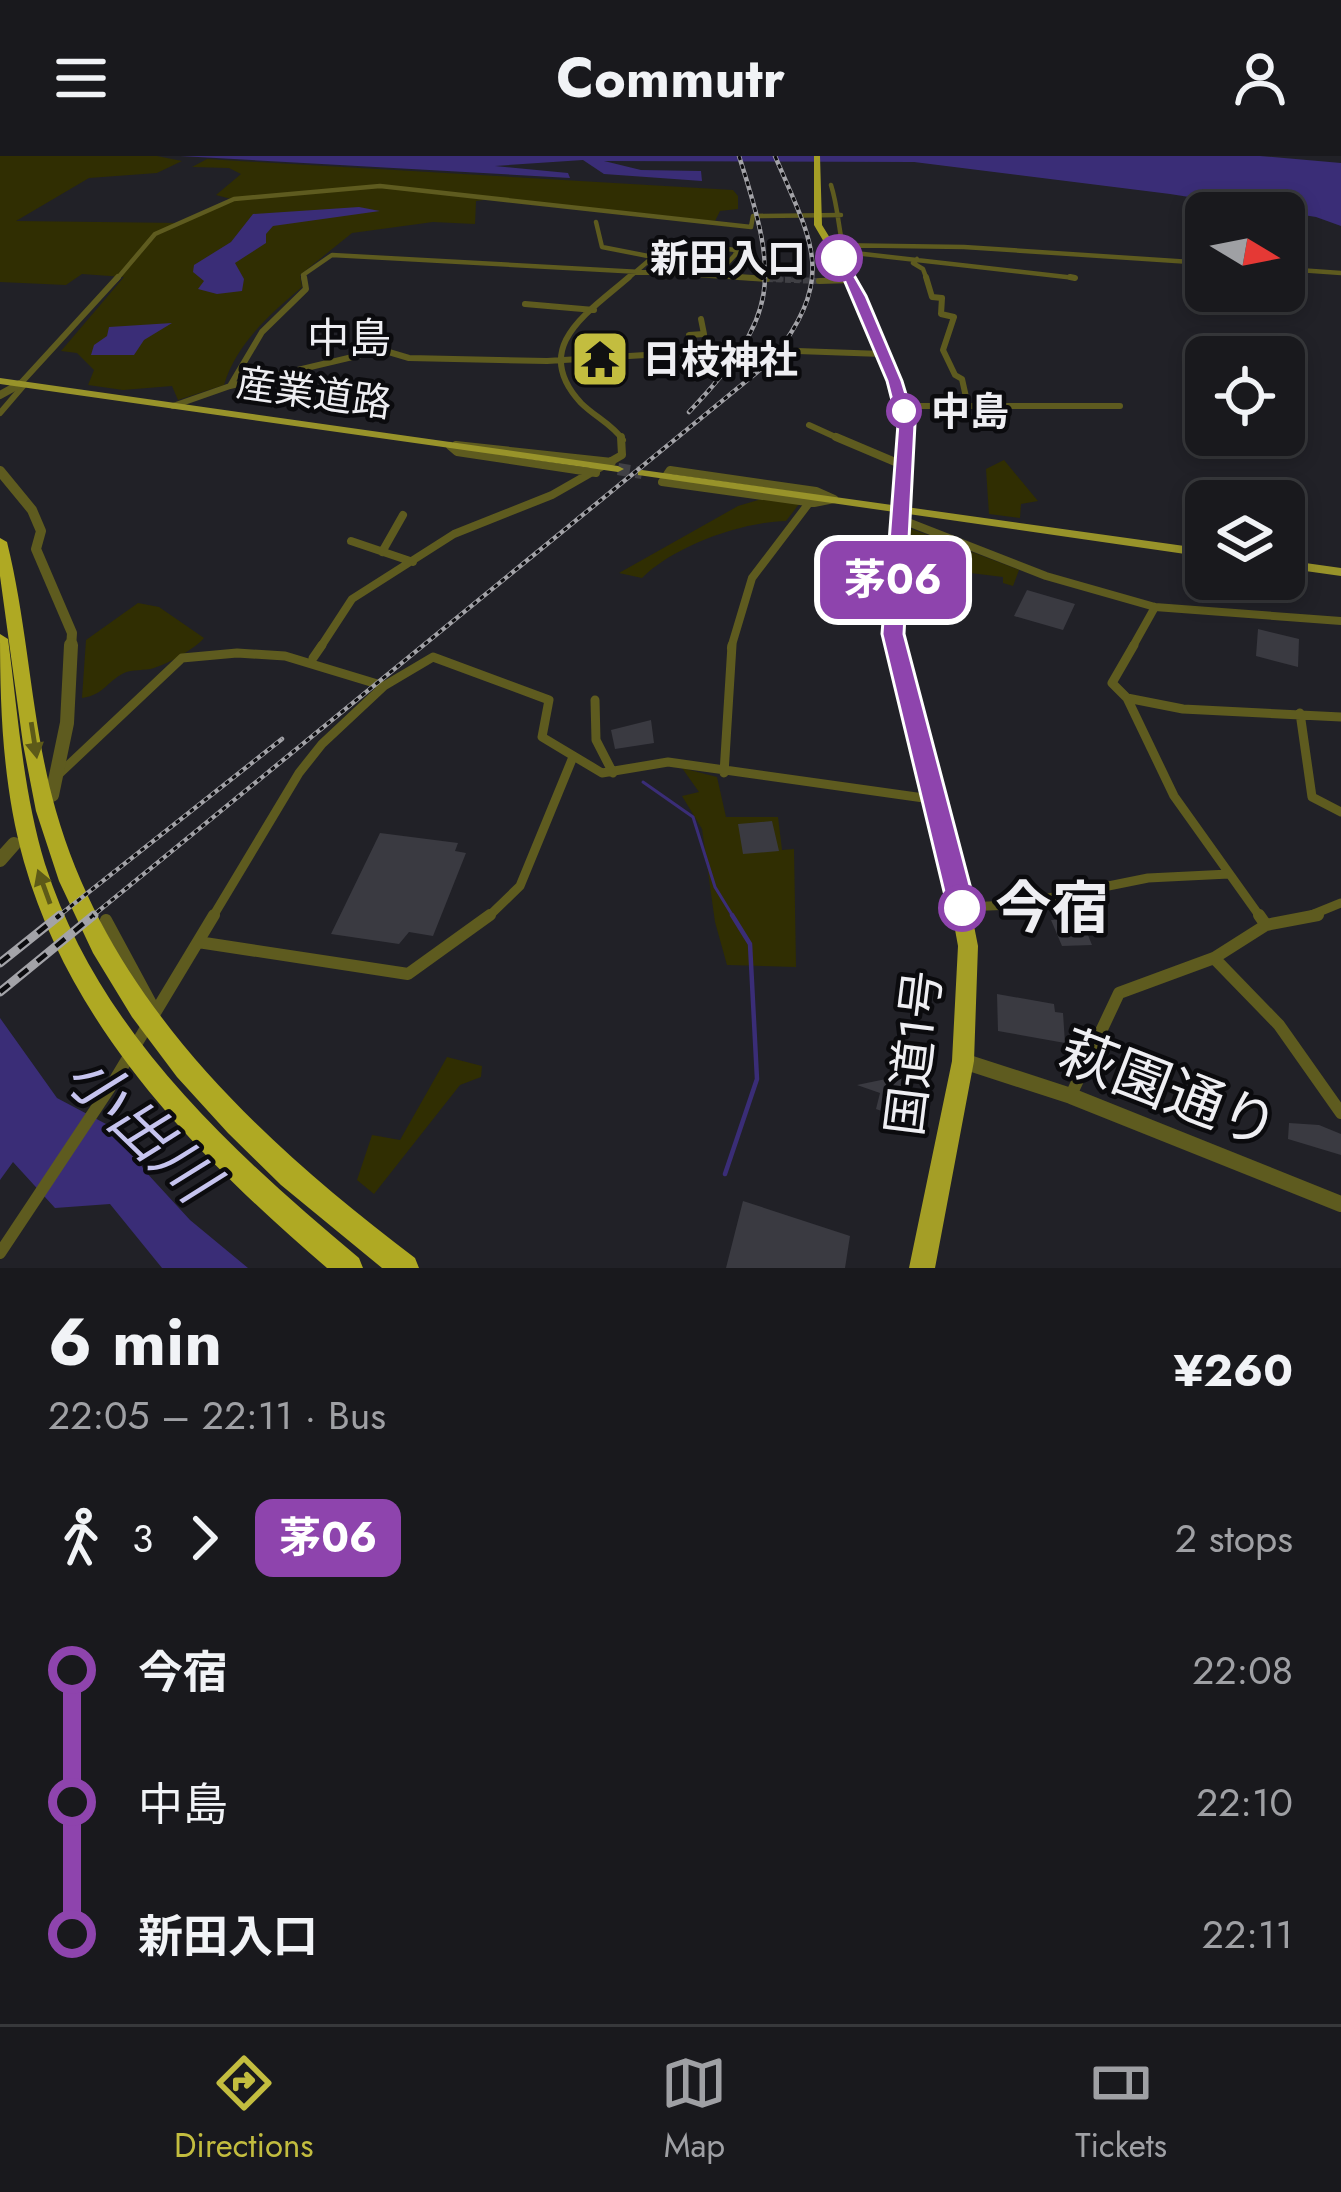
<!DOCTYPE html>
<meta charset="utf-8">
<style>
body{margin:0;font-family:Jost,"Noto Sans JP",sans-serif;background:#222226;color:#f1f3f6;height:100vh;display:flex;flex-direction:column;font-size:45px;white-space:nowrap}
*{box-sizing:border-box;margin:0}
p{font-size:39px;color:#9fa0a4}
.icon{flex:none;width:66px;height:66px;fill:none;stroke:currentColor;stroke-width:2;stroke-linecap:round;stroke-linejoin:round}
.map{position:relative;height:1112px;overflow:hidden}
.side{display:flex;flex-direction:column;background:#19191d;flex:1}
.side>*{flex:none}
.badge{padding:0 24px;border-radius:18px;font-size:42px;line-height:78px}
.needle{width:78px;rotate:100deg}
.controls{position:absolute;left:1185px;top:36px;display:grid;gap:24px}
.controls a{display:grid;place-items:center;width:120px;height:120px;border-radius:18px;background:#19191d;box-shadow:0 6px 18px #0003,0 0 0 3px #37383b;font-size:60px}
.map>.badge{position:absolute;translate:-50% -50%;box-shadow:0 0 0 6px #fff}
.legs{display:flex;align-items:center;gap:18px;height:132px;padding:0 48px;font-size:39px}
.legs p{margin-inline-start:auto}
.summary{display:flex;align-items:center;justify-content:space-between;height:204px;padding:0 48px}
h1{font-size:66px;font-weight:700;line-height:90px}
ul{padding:0 48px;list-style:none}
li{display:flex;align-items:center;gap:42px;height:132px;font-size:45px}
li i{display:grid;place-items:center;width:18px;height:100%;margin:0 15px;background:currentColor}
li i::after{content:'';width:30px;height:30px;margin:-15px;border:9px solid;border-radius:50%;background:#19191d}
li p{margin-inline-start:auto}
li:first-child i{background:linear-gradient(#0000 50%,currentColor 0)}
li:last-child i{background:linear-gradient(currentColor 50%,#0000 0)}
header{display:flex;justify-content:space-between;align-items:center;height:156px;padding:0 48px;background:#19191d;font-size:54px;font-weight:700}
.tabs{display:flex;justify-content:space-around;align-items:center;height:168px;border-top:3px solid #37383b;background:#19191d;font-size:33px;color:#9fa0a4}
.tabs a{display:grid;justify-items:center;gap:6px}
.tabs .active{color:#c3bd3f}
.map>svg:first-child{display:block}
.green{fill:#302e02}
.water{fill:#3a2d77}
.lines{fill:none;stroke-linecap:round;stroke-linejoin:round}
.stream-far1{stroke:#3a2d77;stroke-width:3}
.stream{stroke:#3a2d77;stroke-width:4.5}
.building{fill:#3a3a41}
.minor-tunnel-far1{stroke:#404045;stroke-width:4.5;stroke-dasharray:4.5 1.5;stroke-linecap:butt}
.minor-tunnel{stroke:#404045;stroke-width:6;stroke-dasharray:6 3;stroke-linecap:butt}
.primary-tunnel{stroke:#404045;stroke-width:12;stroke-dasharray:12 6;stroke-linecap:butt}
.minor-far4{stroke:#5e5b1f;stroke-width:4.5}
.minor-far3{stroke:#5e5b1f;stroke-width:6}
.minor-far2{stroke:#5e5b1f;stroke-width:8}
.minor-far1{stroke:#5e5b1f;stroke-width:9}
.minor{stroke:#5e5b1f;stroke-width:12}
.tertiary-far3{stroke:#5e5b1f;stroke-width:8}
.tertiary-far2{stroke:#5e5b1f;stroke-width:10}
.tertiary-far1{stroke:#5e5b1f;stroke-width:14}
.tertiary{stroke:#5e5b1f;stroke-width:16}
.primary{fill:#98932a;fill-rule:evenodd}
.trunk{fill:#a49e26;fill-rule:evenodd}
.motorway{fill:#afa923;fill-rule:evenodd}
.rail-far1-casing{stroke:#a3a3a8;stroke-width:4.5}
.rail-casing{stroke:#a3a3a8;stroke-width:9}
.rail-far1{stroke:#0b0b0e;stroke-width:3;stroke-dasharray:4.5;stroke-linecap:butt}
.rail{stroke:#0b0b0e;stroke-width:4.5;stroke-dasharray:12;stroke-linecap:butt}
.oneway{fill:#5d5a18}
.line-1{fill:#8e44ad;stroke:#fff;stroke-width:3}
.stop-1-dot{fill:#fff;stroke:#8e44ad;stroke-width:6}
.labels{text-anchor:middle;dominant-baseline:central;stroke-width:9;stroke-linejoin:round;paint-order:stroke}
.far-stop-label{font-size:39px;font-weight:bold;fill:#eeeef2;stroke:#0b0b0e;text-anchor:end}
.far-poi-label{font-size:39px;font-weight:bold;fill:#eeeef2;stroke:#0b0b0e;text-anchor:start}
.far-street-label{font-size:39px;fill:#eeeef2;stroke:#0b0b0e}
.far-neighbourhood-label{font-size:42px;fill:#eeeef2;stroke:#0b0b0e}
.street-label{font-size:48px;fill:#eeeef2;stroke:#0b0b0e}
.near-stop-label{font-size:57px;font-weight:bold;fill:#eeeef2;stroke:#0b0b0e;text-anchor:start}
.near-street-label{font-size:57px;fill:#eeeef2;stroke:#0b0b0e}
.near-water-label{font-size:60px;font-style:italic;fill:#c6c4ef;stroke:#0b0b0e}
</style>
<header><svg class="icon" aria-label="menu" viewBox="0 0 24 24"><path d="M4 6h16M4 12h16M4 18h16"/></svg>Commutr<svg class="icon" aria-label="person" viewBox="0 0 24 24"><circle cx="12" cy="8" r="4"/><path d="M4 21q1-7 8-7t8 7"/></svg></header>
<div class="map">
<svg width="1341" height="1112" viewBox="0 0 1341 1112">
<rect width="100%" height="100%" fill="#212127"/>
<path class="green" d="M 0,0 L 157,0 L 182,5 L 157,17 L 89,22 L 16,65 L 180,67 L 231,43 L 216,39 L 241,18 L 229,12 L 192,11 L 207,3 L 733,34 L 738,40 L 738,53 L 720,55 L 715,65 L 499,42 L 476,45 L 475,68 L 433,66 L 352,77 L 300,119 L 302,131 C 271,157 236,188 224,229 L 178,244 L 172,230 L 123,234 L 88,229 L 94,214 L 77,197 L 61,195 L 124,121 L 82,118 L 66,129 L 0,126 Z
M 1004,304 L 1038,345 L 1021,348 L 1020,362 L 989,358 L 986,313 Z
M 765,342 L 800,347 L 786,365 C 741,366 674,390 642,422 L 619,417 L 738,350 Z
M 909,372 L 1019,414 L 1013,430 L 1003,427 L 1003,421 L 905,409 Z
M 138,447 L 159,451 L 204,482 C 195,493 167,508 154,512 C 145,515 132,513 124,517 C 106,526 104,539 82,542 L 86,484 Z
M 682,612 L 717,621 L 726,661 L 778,661 L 782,694 L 794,693 L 796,811 L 727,809 L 715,766 L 702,673 L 682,640 L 699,636 Z
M 447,901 L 482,910 L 481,921 L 460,929 L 374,1038 L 357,1024 L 372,979 L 400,984 Z"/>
<path class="water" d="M 180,0 L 1260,0 L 1341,7 L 1341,70 L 1316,61 L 1170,38 L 914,6 L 604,5 L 641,14 L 701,15 L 702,25 L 604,18 L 583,4 L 495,10 L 568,17 L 570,22 Z
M 359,51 L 380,55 L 273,70 L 266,78 L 266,87 L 235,107 L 244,123 L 242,135 L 217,138 L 198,133 L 204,125 L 193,116 L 194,109 L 231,86 L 253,58 Z
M 172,167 L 144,184 L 134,199 L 91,199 L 94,189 L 107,180 L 109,171 Z
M 0,862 L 57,942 L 123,977 L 144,1014 L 190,1064 L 248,1112 L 162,1112 L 110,1048 L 55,1052 L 13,1006 L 0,1024 Z"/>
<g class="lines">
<path class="stream-far1" d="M 643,626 L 693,661 L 715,731 L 734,762"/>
<path class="stream" d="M 725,1018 L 757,923 L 750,788 L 732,759"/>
</g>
<path class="building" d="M 1027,434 L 1075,448 L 1063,474 L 1014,460 Z
M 1258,473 L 1299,483 L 1298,511 L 1256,500 Z
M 651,564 L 654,587 L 615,593 L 611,574 Z
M 772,665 L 779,695 L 743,698 L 738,668 Z
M 380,677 L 458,687 L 455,695 L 466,697 L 433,780 L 409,776 L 399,788 L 331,778 Z
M 1081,762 L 1092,789 L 1062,790 L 1051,764 Z
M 997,838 L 1054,848 L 1055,856 L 1063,857 L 1065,887 L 998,875 Z
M 910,918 L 898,961 L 876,953 L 880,937 L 857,929 Z
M 1289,967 L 1319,969 L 1341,978 L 1341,999 L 1288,983 Z
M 743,1045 L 850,1080 L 845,1112 L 726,1112 Z"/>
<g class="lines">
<path class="minor-tunnel-far1" d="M 767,123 L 803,124"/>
<path class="minor-tunnel" d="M 767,123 L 819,125"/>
<path class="primary-tunnel" d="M 618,313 L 642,317"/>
<path class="minor-far4" d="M 831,29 C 840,57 838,84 849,110 L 844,110
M 596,66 L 602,91 L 653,101 L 626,124
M 828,89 L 964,91 L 1206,107
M 718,92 L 736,94
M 700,95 L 687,108 L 722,113
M 846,96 L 1075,122
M 917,103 L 913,107 L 923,113 L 927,124
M 1284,113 L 1341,117
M 721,114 L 735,99 L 740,84
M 116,124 L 155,78 L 234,43 L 380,30 L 751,71 L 753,60 L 841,59
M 304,124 L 303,119 L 332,99 L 767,123
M 840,124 L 853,124"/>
<path class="minor-far3" d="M 738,121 L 767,123
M 926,121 L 932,141 L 942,142 L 941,158 L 954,161 L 943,194 L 955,219 L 962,223 L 968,250
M 1070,121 L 1075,122
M 819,125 L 853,124
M 525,148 L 594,154
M 694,194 L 689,179 L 704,178 L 701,163
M 20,228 L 118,121
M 230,230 L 382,194 L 409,202 L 547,205 L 744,193 L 882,198
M 173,250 L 230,230 L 262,176 L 306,133 L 304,121
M 903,250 L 1120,250
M 0,257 L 24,229
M 809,269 L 842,284
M 623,284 C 612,268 595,261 581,247 C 529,191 589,156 629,121"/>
<path class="minor-far2" d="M 836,281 L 907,311
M 456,289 L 612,306
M 450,290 L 457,296 L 596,317
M 670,314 L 816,335 L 834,343 L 814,347 L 662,326 Z
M 900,363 L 1046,420 L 1155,451 L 1341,465
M 351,385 L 413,406
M 382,396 L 403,359
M 320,492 L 352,443 L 454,378 L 552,339 L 622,299 L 621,281
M 731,492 L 752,422 L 809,347
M 1132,492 L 1155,451"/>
<path class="minor-far1" d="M 1134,489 L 1112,527 L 1127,542 L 1174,640 L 1261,762
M 313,502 L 322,489
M 384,530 L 433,501 L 549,544 L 542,581 L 602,617 L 668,606 L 938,644
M 1127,542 L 1183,553 L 1341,561
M 595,544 L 596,584 L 613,617
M 1300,557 L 1312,641 L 1341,656
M 724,617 L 732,489
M 59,618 L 182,502 L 237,497 L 285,500 L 384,530 L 322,588 L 299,617 L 212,762
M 962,751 L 1014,749 L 1148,722 L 1229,718
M 487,762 L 520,730 L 573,601
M 1304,762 L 1341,747"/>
<path class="minor" d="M 1259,759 L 1266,769
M 106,764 L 154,853
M 198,786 L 408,818 L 490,759
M 1214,802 L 1279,869 L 1341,957
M 1071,939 L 1119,837 L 1214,802 L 1266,769 L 1318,759
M 0,1097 L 111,930 L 214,759"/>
<path class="tertiary-far3" d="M 0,239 L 20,228"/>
<path class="tertiary-far2" d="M 0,315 L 32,354 L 41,375 L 36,393 L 72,477 L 71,492"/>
<path class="tertiary-far1" d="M 52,639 L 67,567 L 71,489
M 0,704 L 14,688"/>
<path class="tertiary" d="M 963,905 L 1071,940 L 1341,1048"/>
<path class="primary" d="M 0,222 L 618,310 L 624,313 L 618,316 L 0,228 Z
M 642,314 L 1206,393 L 1206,401 L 638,319 L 638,315 Z
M 1284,404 L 1341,412 L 1341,420 L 1284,412 Z"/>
<path class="trunk" d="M 814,0 L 820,0 L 822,69 L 865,139 L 909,250 L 913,306 L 900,427 L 901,479 L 953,664 L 978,790 L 974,905 L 935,1112 L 909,1112 L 952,905 L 958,790 L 935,664 L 885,479 L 886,427 L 901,306 L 897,250 L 855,139 L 814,69 Z"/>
<path class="motorway" d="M 0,382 L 7,386 C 29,475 31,568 56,655 C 111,847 261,985 415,1102 L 419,1112 L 382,1112 L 281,1029 L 228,977 L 177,921 L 132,861 L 93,797 L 59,725 L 36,655 L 23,588 L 0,420 Z
M 0,478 L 8,483 C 18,558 23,636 45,708 C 98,874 229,993 359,1102 L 363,1112 L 327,1112 C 198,1001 72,874 24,706 C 3,631 0,555 0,478 Z"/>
<g class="rail-far1-casing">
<path id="rail-far1" d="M 689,256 C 781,159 779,124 739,0
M 56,762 L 282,583
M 90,762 L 772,204 C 837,120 813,89 775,0"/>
</g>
<g class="rail-casing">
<path id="rail" d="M 0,807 L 60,759
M 0,836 L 94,759"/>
</g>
<use href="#rail-far1" class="rail-far1"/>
<use href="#rail" class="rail"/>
</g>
<defs><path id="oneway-solid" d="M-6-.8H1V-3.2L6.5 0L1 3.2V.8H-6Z" transform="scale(3)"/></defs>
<g class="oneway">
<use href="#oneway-solid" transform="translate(34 584) rotate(81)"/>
<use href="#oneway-solid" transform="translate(44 731) rotate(-110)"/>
</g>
<path class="line-1" d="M 834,100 L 843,100 L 866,140 L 902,225 L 915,268 L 904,478 L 976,752 L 972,760 L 952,760 L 948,752 L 882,478 L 898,268 L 887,225 Z"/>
<defs>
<g id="temple-square" transform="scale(3)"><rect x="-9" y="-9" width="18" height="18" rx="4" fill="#c3bd3f" stroke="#0b0b0e"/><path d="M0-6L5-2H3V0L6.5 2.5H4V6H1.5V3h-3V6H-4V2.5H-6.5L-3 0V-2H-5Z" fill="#111"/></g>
</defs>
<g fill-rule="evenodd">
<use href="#temple-square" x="600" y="203"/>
</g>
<g class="stop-1-dot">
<circle cx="839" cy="102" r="21"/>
<circle cx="904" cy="255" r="15"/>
<circle cx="962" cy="752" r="21"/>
</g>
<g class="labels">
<g class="far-stop-label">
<text x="806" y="102">新田入口</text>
<text x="931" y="255" text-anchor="start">中島</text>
</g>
<g class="far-poi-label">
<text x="642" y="203">日枝神社</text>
</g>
<g class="far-street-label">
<text transform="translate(314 237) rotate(8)">産業道路</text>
</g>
<g class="far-neighbourhood-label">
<text x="349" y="182">中島</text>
</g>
<g class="street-label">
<text transform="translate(914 897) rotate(-83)">国道1号</text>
</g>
<g class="near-stop-label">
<text x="995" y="752">今宿</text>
</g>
<g class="near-street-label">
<text transform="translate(1169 933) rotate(21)">萩園通り</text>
</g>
<g class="near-water-label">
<text transform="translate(141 972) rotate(44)">小出川</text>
</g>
</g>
</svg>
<div class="controls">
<a><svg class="needle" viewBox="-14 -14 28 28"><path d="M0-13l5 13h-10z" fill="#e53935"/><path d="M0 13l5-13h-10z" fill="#9fa0a4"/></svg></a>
<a><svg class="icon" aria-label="locate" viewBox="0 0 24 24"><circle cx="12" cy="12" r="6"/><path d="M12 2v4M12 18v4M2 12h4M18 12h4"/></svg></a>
<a><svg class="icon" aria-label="layers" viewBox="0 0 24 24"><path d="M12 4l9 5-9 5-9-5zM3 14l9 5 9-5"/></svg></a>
</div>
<b class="badge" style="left:893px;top:424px;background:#8e44ad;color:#fff">茅06</b>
</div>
<section class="side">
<div class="summary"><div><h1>6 min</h1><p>22:05 – 22:11 · Bus</p></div><b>¥260</b></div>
<div class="legs"><svg class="icon" aria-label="walk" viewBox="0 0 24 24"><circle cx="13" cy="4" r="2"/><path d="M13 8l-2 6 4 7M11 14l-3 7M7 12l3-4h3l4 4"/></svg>3<svg class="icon" aria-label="forward" viewBox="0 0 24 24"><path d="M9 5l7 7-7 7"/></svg><b class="badge" style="background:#8e44ad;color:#fff">茅06</b><p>2 stops</p></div>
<ul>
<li><i style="color:#8e44ad"></i><b>今宿</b><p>22:08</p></li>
<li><i style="color:#8e44ad"></i><span>中島</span><p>22:10</p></li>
<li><i style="color:#8e44ad"></i><b>新田入口</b><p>22:11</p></li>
</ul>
</section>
<nav class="tabs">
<a class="active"><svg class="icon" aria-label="directions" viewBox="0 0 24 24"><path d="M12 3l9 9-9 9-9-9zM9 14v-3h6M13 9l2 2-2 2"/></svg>Directions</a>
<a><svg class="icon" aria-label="map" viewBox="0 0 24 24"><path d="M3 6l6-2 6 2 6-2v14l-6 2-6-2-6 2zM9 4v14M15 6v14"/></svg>Map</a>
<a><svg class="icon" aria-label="tickets" viewBox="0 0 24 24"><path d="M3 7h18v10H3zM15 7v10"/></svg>Tickets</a>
</nav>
